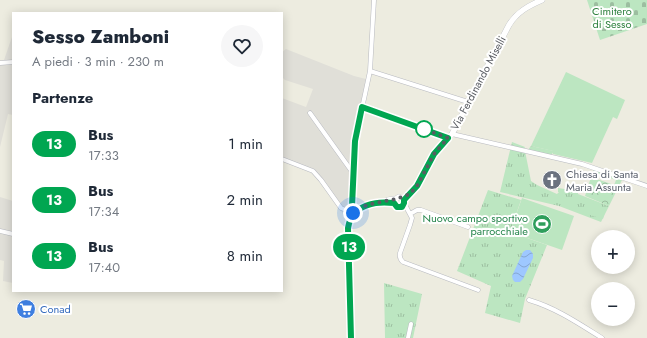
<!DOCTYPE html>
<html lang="it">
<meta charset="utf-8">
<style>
body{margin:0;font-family:Jost,sans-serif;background:#f6f6f7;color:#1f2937;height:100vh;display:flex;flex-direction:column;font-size:15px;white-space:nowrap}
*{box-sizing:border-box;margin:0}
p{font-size:13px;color:#747a83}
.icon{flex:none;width:22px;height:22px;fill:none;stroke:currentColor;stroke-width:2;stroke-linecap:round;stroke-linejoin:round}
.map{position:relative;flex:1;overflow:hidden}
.details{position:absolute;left:12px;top:12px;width:271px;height:280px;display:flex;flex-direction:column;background:#fff;border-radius:0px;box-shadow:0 2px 10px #0003}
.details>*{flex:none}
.badge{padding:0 8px;border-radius:13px;font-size:14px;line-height:26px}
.buttons{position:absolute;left:591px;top:230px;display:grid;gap:8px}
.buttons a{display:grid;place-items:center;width:44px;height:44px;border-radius:50%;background:#fff;box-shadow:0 2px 10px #0003;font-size:20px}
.you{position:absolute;width:20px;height:20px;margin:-10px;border:3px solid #fff;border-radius:50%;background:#1a73e8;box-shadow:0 0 0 6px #1a73e833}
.map>.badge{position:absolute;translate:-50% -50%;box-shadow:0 0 0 2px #fff}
h2{padding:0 20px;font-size:15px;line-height:36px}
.round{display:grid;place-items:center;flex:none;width:42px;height:42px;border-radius:21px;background:#f6f6f7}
.head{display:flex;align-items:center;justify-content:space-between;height:68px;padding:0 20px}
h1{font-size:19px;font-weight:800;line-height:30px}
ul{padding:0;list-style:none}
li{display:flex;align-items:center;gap:12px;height:56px;padding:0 20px}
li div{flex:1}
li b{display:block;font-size:15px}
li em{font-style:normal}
li .badge{min-width:44px;font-weight:700;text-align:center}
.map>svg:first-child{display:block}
.industrial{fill:#e0dfd8}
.grass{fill:url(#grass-tufts)}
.forest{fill:url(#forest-crowns)}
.cemetery{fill:url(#cemetery-stones)}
.pitch{fill:#bce6c1}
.water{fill:url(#water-waves)}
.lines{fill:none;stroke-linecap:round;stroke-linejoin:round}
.minor-casing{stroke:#b8bac0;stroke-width:5}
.tertiary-casing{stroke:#b8bac0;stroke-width:6}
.minor{stroke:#fff;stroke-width:4}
.tertiary{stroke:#fff;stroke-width:5.5}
.line-casing{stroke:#fff;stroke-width:9}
.line{stroke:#00a651;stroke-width:6}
.walk{stroke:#595c62;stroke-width:4;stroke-dasharray:0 7.2}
.stop-dot{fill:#fff;stroke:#00a651;stroke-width:2}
.labels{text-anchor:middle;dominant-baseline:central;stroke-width:4;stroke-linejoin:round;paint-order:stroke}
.park-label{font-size:11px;fill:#308240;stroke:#fff}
.street-label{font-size:11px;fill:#595c62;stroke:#fff}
.worship-label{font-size:11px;fill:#5b616d;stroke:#fff;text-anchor:start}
.leisure-label{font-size:11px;fill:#27864d;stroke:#fff;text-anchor:end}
.shop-label{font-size:11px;fill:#366cbe;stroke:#fff;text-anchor:start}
</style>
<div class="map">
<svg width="647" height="338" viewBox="0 0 647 338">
<defs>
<pattern id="grass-tufts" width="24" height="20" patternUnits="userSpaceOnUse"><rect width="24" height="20" fill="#bce6c1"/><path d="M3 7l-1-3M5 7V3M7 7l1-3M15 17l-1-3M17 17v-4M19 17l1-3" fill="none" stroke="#9cbea0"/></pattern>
<pattern id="forest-crowns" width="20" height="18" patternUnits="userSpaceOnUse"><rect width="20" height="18" fill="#bce6c1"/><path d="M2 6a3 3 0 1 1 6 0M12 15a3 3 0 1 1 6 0" fill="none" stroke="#9cbea0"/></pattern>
<pattern id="cemetery-stones" width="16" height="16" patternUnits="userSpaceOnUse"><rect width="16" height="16" fill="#bce6c1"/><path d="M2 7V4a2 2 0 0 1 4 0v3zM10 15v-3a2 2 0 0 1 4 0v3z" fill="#9cbea0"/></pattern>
<pattern id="water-waves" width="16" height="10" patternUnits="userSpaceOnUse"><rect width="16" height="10" fill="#9ec8ff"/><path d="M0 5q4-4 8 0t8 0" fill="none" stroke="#84a6d2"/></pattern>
</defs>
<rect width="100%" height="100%" fill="#edece0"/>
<path class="industrial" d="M 13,34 L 13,115 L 8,114 L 0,147 L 0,61 L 4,60 Z
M 286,49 L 354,76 L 366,79 L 362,99 L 356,121 L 352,150 L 350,208 L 343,214 L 322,184 L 307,167 L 282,157 L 282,98 L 306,107 L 313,89 L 285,80 L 282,77 L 282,52 Z
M 0,197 L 13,201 L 13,283 L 3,281 L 4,261 L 0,260 Z"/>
<path class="grass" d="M 512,142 L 525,147 L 523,151 L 527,151 L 531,146 L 554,151 L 550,157 L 525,151 L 531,181 L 537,185 L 557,194 L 559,192 L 558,192 L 558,188 L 578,191 L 578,194 L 609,206 L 601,222 L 559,206 L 500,192 Z
M 488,190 L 521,200 L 510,232 L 547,245 L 525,299 L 520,323 L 485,313 L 491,286 L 457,271 Z
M 384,283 L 422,294 L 413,338 L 385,338 Z"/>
<path class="forest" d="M 594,168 L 623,178 L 609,206 L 585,196 L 591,177 L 614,185 L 616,180 L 593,172 Z"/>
<path class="cemetery" d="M 587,0 L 647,0 L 647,24 L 600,40 Z"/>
<path class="pitch" d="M 566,72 L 625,100 L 617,119 L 613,117 L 592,163 L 553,154 L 553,151 L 531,146 Z
M 522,198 L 574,216 L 562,250 L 510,232 Z
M 587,202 L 606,208 L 603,219 L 583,213 Z"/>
<path class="water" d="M 526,250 L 530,250 L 533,254 L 533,258 L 523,279 L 520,282 L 515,282 L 513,280 L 512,276 L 523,252 Z"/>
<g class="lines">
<g class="minor-casing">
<path id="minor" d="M 0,63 L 13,62
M 370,71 L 468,102
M 362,107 L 448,138
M 310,113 L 353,173
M 452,134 L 582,164 L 647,186
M 282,159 L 313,171 L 321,180 L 341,208 L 353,213
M 404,203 L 412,218 L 410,225 L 400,253 C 399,257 400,259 403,262 L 478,290
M 354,212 L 352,206 L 355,141 L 370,71 L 374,0
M 410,214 L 417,210 L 421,210 L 468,227
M 0,231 L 13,234
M 529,300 C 556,308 578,323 602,338
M 408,338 L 411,324"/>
</g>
<g class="tertiary-casing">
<path id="tertiary" d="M 388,200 L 396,199 L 399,197 L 404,200
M 351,338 L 348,229 C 349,223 350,218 353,214 C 354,212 357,211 358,210 C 370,203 381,202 394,203 L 396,206 L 399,207 L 404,205 L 404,200 L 417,186 L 434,154 L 452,134 L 509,25 C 517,12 528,6 542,0"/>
</g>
<use href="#minor" class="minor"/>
<use href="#tertiary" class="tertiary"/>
</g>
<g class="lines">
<g class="line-casing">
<path id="line" d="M 351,338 L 348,228 C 349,223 350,218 353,214 C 354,212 357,211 358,210 C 370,202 381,202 394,203 L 397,207 L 402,207 L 404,203 L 404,200 L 417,186 L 434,154 L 448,138 L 362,107 L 355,141 L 352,206"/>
</g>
<use href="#line" class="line"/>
<path class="walk" d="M 353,213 L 365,206 L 375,203 L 396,199 L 410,194 L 417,186 L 434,154 L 448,138 L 424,129"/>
</g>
<defs>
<g id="church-disc" transform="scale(1)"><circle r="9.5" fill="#6b7280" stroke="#fff"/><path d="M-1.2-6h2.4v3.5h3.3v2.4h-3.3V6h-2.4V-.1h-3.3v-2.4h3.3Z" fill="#fff"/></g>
<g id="stadium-disc" transform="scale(1)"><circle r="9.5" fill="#2e9e5b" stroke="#fff"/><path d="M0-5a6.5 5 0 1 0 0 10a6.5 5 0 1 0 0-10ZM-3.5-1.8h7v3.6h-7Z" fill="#fff"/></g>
<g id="supermarket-disc" transform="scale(1)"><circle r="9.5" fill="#3f7fe0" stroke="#fff"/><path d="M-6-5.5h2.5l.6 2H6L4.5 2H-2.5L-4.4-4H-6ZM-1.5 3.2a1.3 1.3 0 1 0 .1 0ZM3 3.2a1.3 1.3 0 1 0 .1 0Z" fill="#fff"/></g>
</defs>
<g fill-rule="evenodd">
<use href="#church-disc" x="552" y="180"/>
<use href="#stadium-disc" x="542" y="224"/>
<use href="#supermarket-disc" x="26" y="309"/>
</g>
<circle class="stop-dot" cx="424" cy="129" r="8"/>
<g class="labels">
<g class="park-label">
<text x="612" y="11">Cimitero<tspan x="612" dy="13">di Sesso</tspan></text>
</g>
<g class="street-label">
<text transform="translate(478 83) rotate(-62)">Via Ferdinando Miselli</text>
</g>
<g class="worship-label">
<text x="566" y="174">Chiesa di Santa<tspan x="566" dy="13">Maria Assunta</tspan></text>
</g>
<g class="leisure-label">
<text x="528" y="218">Nuovo campo sportivo<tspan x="528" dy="13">parrocchiale</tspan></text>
</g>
<g class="shop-label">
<text x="40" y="309">Conad</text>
</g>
</g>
</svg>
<div class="buttons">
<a>+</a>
<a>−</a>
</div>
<div class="you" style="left:353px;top:213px"></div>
<b class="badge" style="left:349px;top:247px;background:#00a651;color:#fff">13</b>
<section class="details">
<div class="head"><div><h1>Sesso Zamboni</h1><p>A piedi · 3 min · 230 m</p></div><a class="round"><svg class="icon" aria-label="heart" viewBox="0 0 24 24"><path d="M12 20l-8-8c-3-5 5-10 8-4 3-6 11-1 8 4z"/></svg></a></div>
<h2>Partenze</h2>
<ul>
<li><span class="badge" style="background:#00a651;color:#fff">13</span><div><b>Bus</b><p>17:33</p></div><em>1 min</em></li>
<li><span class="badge" style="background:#00a651;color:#fff">13</span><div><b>Bus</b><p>17:34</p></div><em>2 min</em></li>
<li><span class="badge" style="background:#00a651;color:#fff">13</span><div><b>Bus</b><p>17:40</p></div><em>8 min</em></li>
</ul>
</section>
</div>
